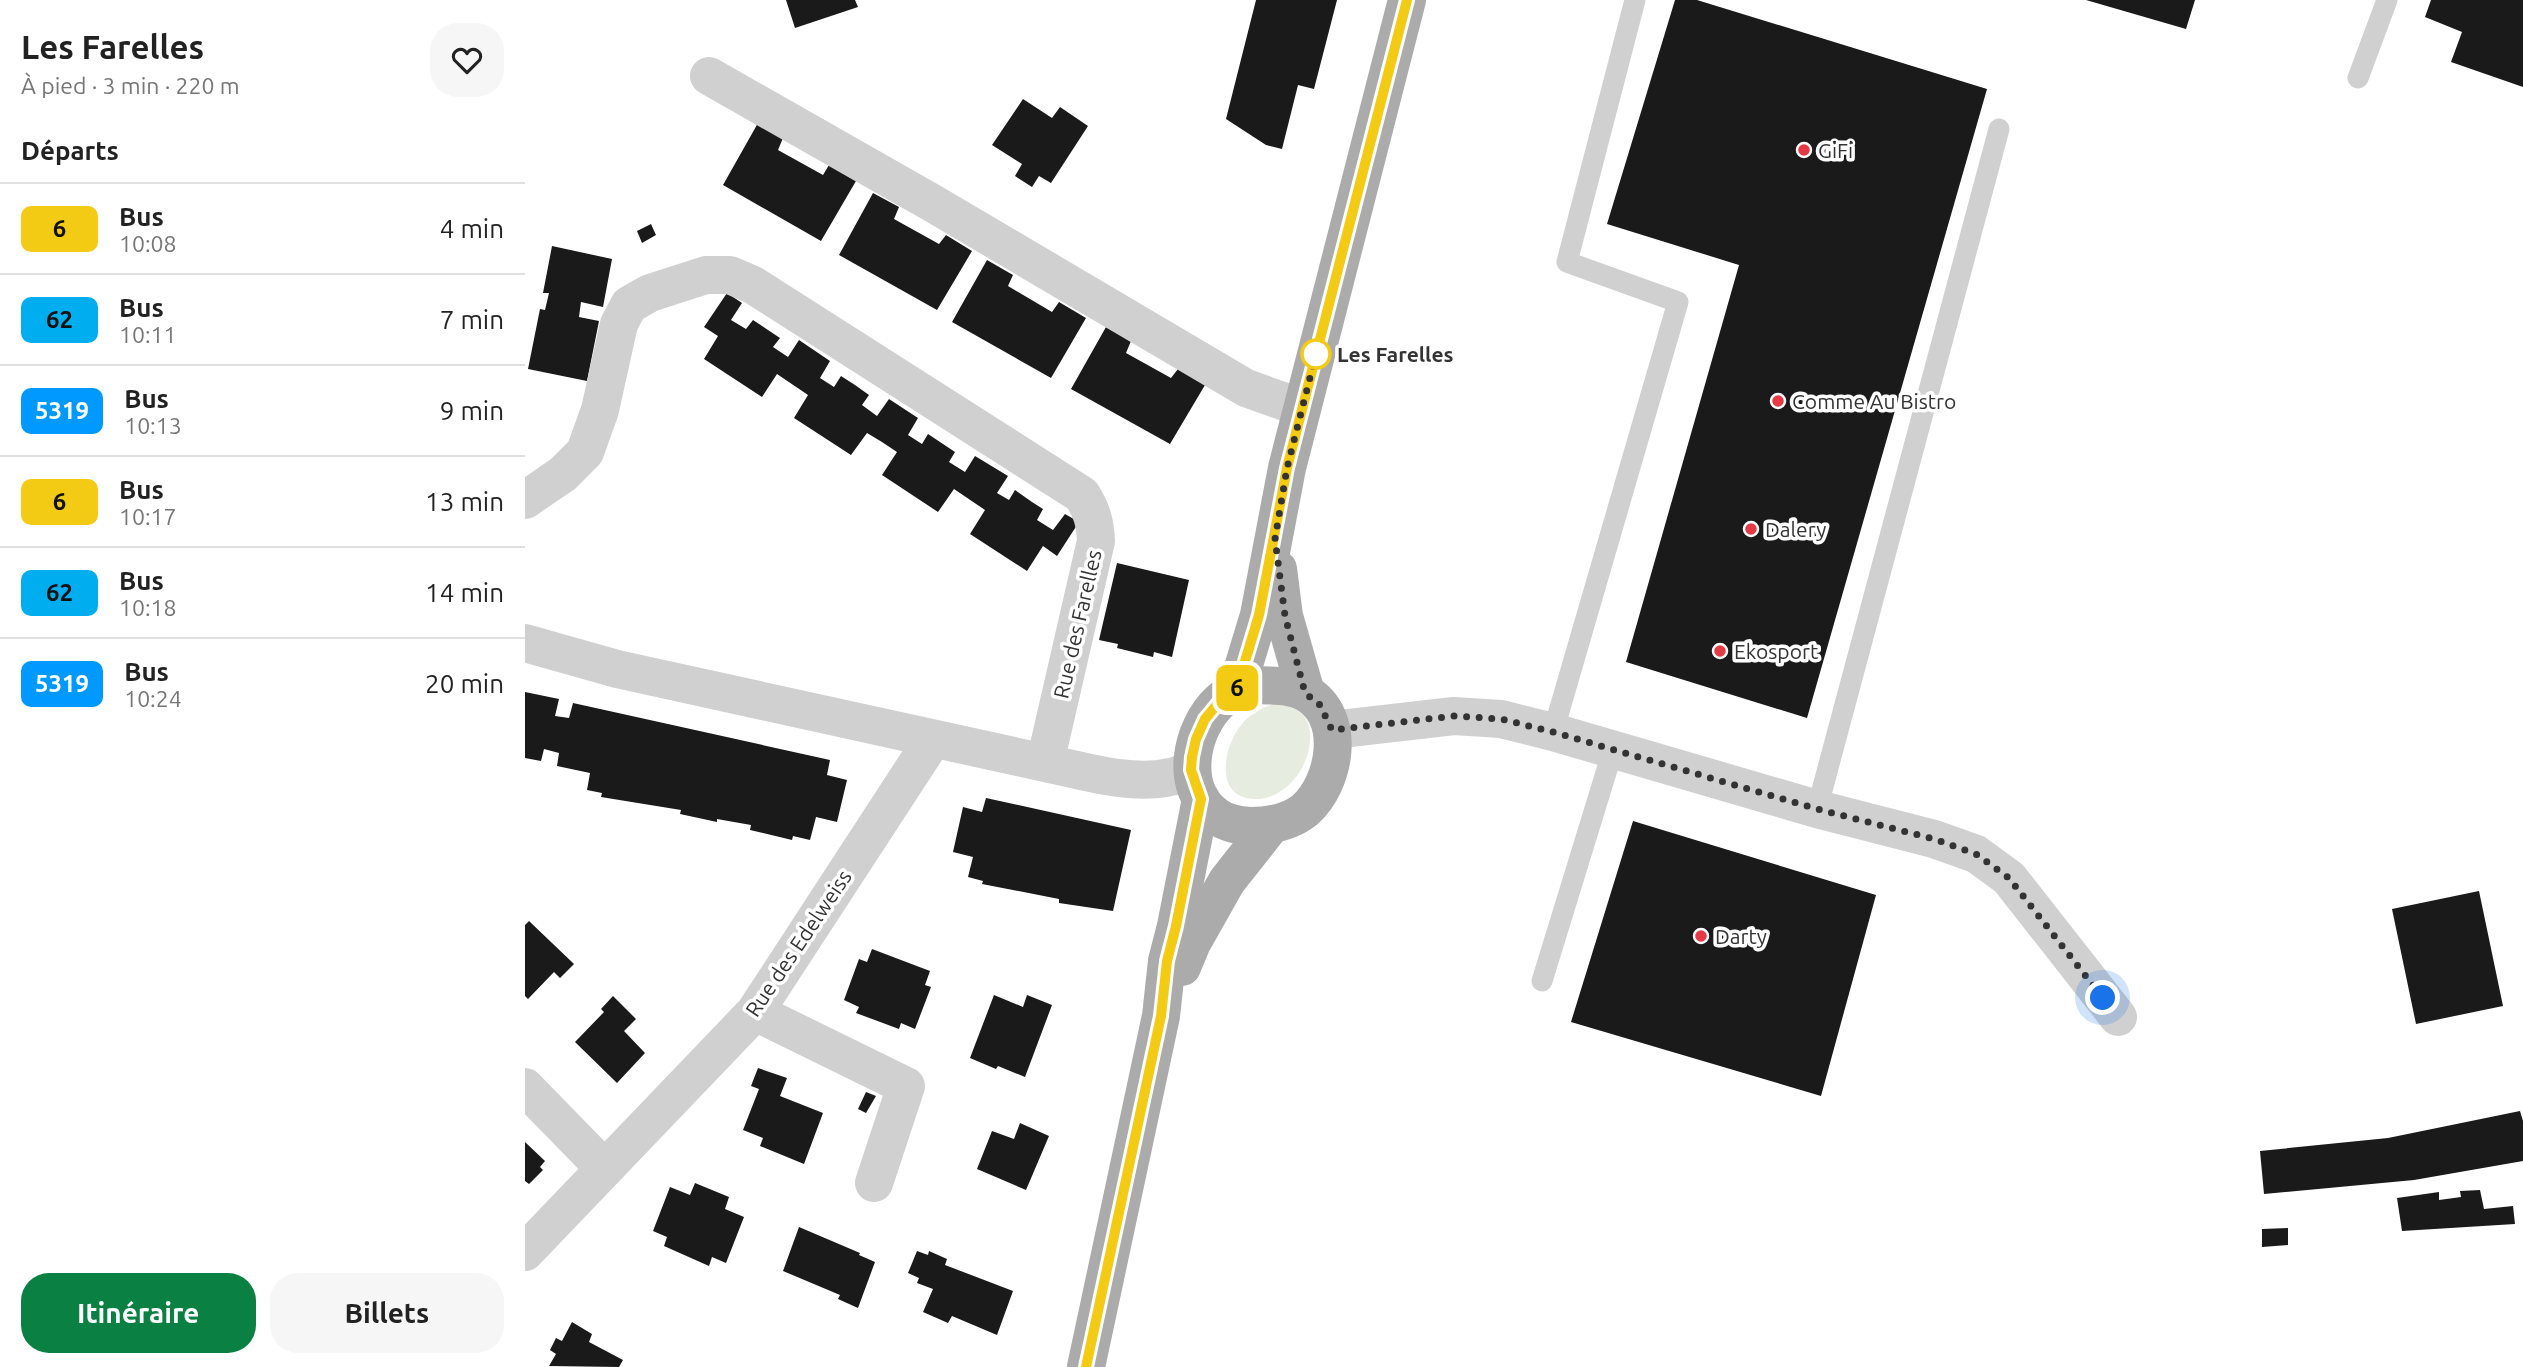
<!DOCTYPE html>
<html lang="fr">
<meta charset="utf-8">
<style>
body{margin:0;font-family:Ubuntu,sans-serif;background:#f6f6f6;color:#222;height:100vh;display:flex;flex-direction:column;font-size:26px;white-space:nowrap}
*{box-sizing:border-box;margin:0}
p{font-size:23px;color:#767676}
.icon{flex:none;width:38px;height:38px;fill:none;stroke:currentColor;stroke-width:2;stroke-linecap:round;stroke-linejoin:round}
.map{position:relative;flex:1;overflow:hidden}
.details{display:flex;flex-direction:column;background:#fff;width:525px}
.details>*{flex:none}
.badge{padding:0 14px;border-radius:10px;font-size:24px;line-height:46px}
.you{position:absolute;width:35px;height:35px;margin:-18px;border:5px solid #fff;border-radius:50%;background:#1a73e8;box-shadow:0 0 0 10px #1a73e833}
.map>.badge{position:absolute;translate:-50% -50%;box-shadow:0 0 0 4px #fff}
h2{padding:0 21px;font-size:26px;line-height:63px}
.round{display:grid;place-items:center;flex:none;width:74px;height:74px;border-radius:28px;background:#f6f6f6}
.head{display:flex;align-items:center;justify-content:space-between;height:119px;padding:0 21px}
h1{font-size:33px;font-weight:700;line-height:52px}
.action{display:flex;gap:14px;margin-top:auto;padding:14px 21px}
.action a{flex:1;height:80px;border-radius:28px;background:#0b8043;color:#fff;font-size:28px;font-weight:700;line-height:80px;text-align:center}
.action a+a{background:#f6f6f6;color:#222}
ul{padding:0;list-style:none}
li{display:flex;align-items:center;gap:21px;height:91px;padding:0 21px;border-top:2px solid #e0e0e0}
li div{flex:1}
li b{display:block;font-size:26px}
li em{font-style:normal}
li .badge{min-width:77px;font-weight:700;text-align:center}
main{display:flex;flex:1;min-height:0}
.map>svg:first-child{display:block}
.green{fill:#e6ecdf}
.building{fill:#1a1a1a}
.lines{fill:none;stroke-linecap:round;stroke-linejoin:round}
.service{stroke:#d0d0d0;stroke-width:21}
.minor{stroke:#d0d0d0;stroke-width:38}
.primary{stroke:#ababab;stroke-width:38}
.line-casing{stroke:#fff;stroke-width:16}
.line{stroke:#f3ca14;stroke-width:10}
.walk{stroke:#333;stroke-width:7;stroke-dasharray:0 12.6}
.poi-dot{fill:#e63946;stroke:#fff;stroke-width:2.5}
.stop-dot{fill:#fff;stroke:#f3ca14;stroke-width:3.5}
.labels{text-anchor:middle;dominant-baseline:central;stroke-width:7;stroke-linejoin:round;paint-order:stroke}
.poi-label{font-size:21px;fill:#333;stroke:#fff;text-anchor:start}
.stop-label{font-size:21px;font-weight:bold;fill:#333;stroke:#fff;text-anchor:start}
.street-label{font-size:21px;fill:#333;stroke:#fff}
</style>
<main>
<section class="details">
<div class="head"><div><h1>Les Farelles</h1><p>À pied · 3 min · 220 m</p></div><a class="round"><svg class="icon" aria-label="heart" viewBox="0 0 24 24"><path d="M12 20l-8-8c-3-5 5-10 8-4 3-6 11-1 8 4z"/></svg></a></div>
<h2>Départs</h2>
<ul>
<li><span class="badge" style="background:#f3ca14;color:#111">6</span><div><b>Bus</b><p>10:08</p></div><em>4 min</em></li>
<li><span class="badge" style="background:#00aeef;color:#111">62</span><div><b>Bus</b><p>10:11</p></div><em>7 min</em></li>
<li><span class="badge" style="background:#09f;color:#fff">5319</span><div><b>Bus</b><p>10:13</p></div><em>9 min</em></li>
<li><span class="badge" style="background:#f3ca14;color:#111">6</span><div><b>Bus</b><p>10:17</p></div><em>13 min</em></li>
<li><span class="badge" style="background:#00aeef;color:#111">62</span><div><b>Bus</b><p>10:18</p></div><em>14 min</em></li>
<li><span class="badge" style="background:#09f;color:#fff">5319</span><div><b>Bus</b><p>10:24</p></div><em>20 min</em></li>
</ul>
<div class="action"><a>Itinéraire</a><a>Billets</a></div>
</section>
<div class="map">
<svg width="1998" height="1367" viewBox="0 0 1998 1367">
<rect width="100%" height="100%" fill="#fff"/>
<path class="green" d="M 748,704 C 813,701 784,800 730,799 C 688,798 698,746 717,724 C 724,715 737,708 748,704 Z"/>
<path class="building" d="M 261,0 L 330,0 L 333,7 L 270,28 Z
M 731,0 L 812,0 L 789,89 L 773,85 L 757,149 L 741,145 L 701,119 Z
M 1150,0 L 1172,0 L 1462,89 L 1282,718 L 1101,662 L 1214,265 L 1082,224 Z
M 1561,0 L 1670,0 L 1661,29 Z
M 1906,0 L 1998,0 L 1998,87 L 1926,62 L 1937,32 L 1900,17 Z
M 498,99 L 527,118 L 535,107 L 563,126 L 526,183 L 514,176 L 507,187 L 490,176 L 497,164 L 467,145 Z
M 233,123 L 258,138 L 253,150 L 298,175 L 304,165 L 331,181 L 296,241 L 198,185 Z
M 348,193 L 374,207 L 369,219 L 414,244 L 421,235 L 447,251 L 412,310 L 314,255 Z
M 126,224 L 131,235 L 117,243 L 112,231 Z
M 27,246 L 87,259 L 78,307 L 56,302 L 54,317 L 74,321 L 62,381 L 3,369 L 15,309 L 20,310 L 24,293 L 18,293 Z
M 462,260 L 488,275 L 483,286 L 527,312 L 534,302 L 561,318 L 526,378 L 427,322 Z
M 202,293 L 217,303 L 206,320 L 221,329 L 228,320 L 255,338 L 248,347 L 263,357 L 274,340 L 305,361 L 295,378 L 309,387 L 316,376 L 330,385 L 344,395 L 337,405 L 352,416 L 364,399 L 393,418 L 383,435 L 397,444 L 403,434 L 430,452 L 424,462 L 440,472 L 450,456 L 483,476 L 472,493 L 484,500 L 490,490 L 507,502 L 518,509 L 512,520 L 528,530 L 540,514 L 554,522 L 532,556 L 518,546 L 502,571 L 445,534 L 460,510 L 429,489 L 413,512 L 357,475 L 372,452 L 357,442 L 342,433 L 326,455 L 269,418 L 283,395 L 252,374 L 237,397 L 179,359 L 193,336 L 179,327 Z
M 581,327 L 606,341 L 601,353 L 646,378 L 653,369 L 680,385 L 645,444 L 546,389 Z
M 592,563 L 664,580 L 647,657 L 629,652 L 628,657 L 592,648 L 593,644 L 574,640 Z
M 0,692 L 34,699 L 30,716 L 44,718 L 48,703 L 305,760 L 302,775 L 322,780 L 312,822 L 291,817 L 285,840 L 268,836 L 267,840 L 225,830 L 226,825 L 192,819 L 192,822 L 155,814 L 156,810 L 76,797 L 77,793 L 62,790 L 65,773 L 32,766 L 34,753 L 19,749 L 16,761 L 0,758 Z
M 461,798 L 606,830 L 588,911 L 534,903 L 534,899 L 457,884 L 458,881 L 443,877 L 448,857 L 428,852 L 438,807 L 457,812 Z
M 1108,821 L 1351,895 L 1296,1096 L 1046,1022 Z
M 1954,891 L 1978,1006 L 1891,1024 L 1867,909 Z
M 4,921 L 49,964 L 35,978 L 29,972 L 3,999 L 0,996 L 0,925 Z
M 347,949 L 405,971 L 400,985 L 406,987 L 390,1029 L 376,1023 L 374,1029 L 331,1013 L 334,1007 L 319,1000 L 334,959 L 342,962 Z
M 469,995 L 498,1007 L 502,995 L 527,1005 L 500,1077 L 473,1066 L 471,1069 L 445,1058 Z
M 88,996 L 111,1019 L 99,1031 L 120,1053 L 92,1083 L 50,1042 L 79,1012 L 76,1009 Z
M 233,1068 L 262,1078 L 255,1096 L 298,1113 L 279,1164 L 235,1146 L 238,1138 L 218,1130 L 234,1089 L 226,1086 Z
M 341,1092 L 351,1096 L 341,1113 L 333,1109 Z
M 1995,1111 L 1998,1121 L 1998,1161 L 1889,1180 L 1739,1194 L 1735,1151 L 1863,1138 Z
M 495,1123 L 524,1136 L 501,1190 L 452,1169 L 467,1131 L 489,1139 Z
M 0,1142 L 20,1161 L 15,1167 L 18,1170 L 4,1184 L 0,1181 Z
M 170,1183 L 204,1197 L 200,1209 L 219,1217 L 201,1263 L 187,1257 L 184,1266 L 139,1246 L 142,1237 L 128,1231 L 145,1187 L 165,1195 Z
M 1955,1190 L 1959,1209 L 1988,1206 L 1990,1224 L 1877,1231 L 1872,1198 L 1914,1192 L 1914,1200 L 1936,1197 L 1935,1191 Z
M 274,1227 L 335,1253 L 334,1255 L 350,1262 L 333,1308 L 313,1299 L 315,1295 L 258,1271 Z
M 1763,1228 L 1763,1245 L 1737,1247 L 1737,1229 Z
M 392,1251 L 403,1255 L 404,1251 L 422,1259 L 420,1265 L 488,1291 L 472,1335 L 427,1316 L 423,1323 L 398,1312 L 408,1289 L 392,1283 L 394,1278 L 383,1273 Z
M 47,1322 L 67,1334 L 64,1342 L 98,1360 L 94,1367 L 24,1366 L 31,1354 L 25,1350 L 31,1338 L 37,1341 Z"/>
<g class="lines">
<path class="service" d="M 1833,78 L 1862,0
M 1028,732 L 1153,302 L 1042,262 L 1110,0
M 1292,809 L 1474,129
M 1017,981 L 1088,750"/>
<path class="minor" d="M 184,76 L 409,204 L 721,388 L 777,408
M 0,500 L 38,474 L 60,452 L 75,410 L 94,324 L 104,305 L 125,293 L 181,275 L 205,275 L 228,285 L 557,495 C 567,511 570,522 571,541 L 520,763
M 0,643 L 92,669 L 520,763 C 559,771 606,786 645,777 C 652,776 659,772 666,770
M 807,730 L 929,716 L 976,719 L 1028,732 L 1292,809 L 1409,839 L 1451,854 L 1484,878 L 1593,1017
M 230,1012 L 381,1086 L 349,1183
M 0,1087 L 80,1169
M 0,1252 L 230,1012 L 408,739"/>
<path class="primary" d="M 753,569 L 759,616 L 781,693
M 734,685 C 750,686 767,685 781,693 C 822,717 811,782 780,810 C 765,822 743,826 725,826 C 711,825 700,823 690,815 C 654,788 665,729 695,701 C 705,691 720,688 734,685 Z
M 711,691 L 734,615 L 762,468 L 882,0
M 657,967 L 667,943 L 702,881 L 747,824
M 561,1367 L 636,1016 L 642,961 L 651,926 L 676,799"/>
</g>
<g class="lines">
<g class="line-casing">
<path id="line" d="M 561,1367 L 636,1016 L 642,961 L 651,926 L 676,799 L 666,770 L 667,757 L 671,739 L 680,719 L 695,701 L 711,691 L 734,615 L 762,468 L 882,0"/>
</g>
<use href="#line" class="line"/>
<path class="walk" d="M 791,354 L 762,468 L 750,539 L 760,616 L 780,693 L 795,705 L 807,730 L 929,716 L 976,719 L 1028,732 L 1292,809 L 1409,839 L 1451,854 L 1484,878 L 1578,998"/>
</g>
<g class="poi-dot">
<circle cx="1279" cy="150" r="7"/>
<circle cx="1253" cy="401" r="7"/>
<circle cx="1226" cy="529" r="7"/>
<circle cx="1195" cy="651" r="7"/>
<circle cx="1176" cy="936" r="7"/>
</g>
<circle class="stop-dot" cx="791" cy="354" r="14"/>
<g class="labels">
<g class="poi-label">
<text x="1293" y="150">GiFi</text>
<text x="1267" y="401">Comme Au Bistro</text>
<text x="1240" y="529">Dalery</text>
<text x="1209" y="651">Ekosport</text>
<text x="1190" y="936">Darty</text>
</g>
<g class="stop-label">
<text x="812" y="354">Les Farelles</text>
</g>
<g class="street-label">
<text transform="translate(552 624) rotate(-77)">Rue des Farelles</text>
<text transform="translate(273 943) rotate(-56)">Rue des Edelweiss</text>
</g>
</g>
</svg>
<div class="you" style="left:1578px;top:998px"></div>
<b class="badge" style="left:712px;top:688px;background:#f3ca14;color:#111">6</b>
</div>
</main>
